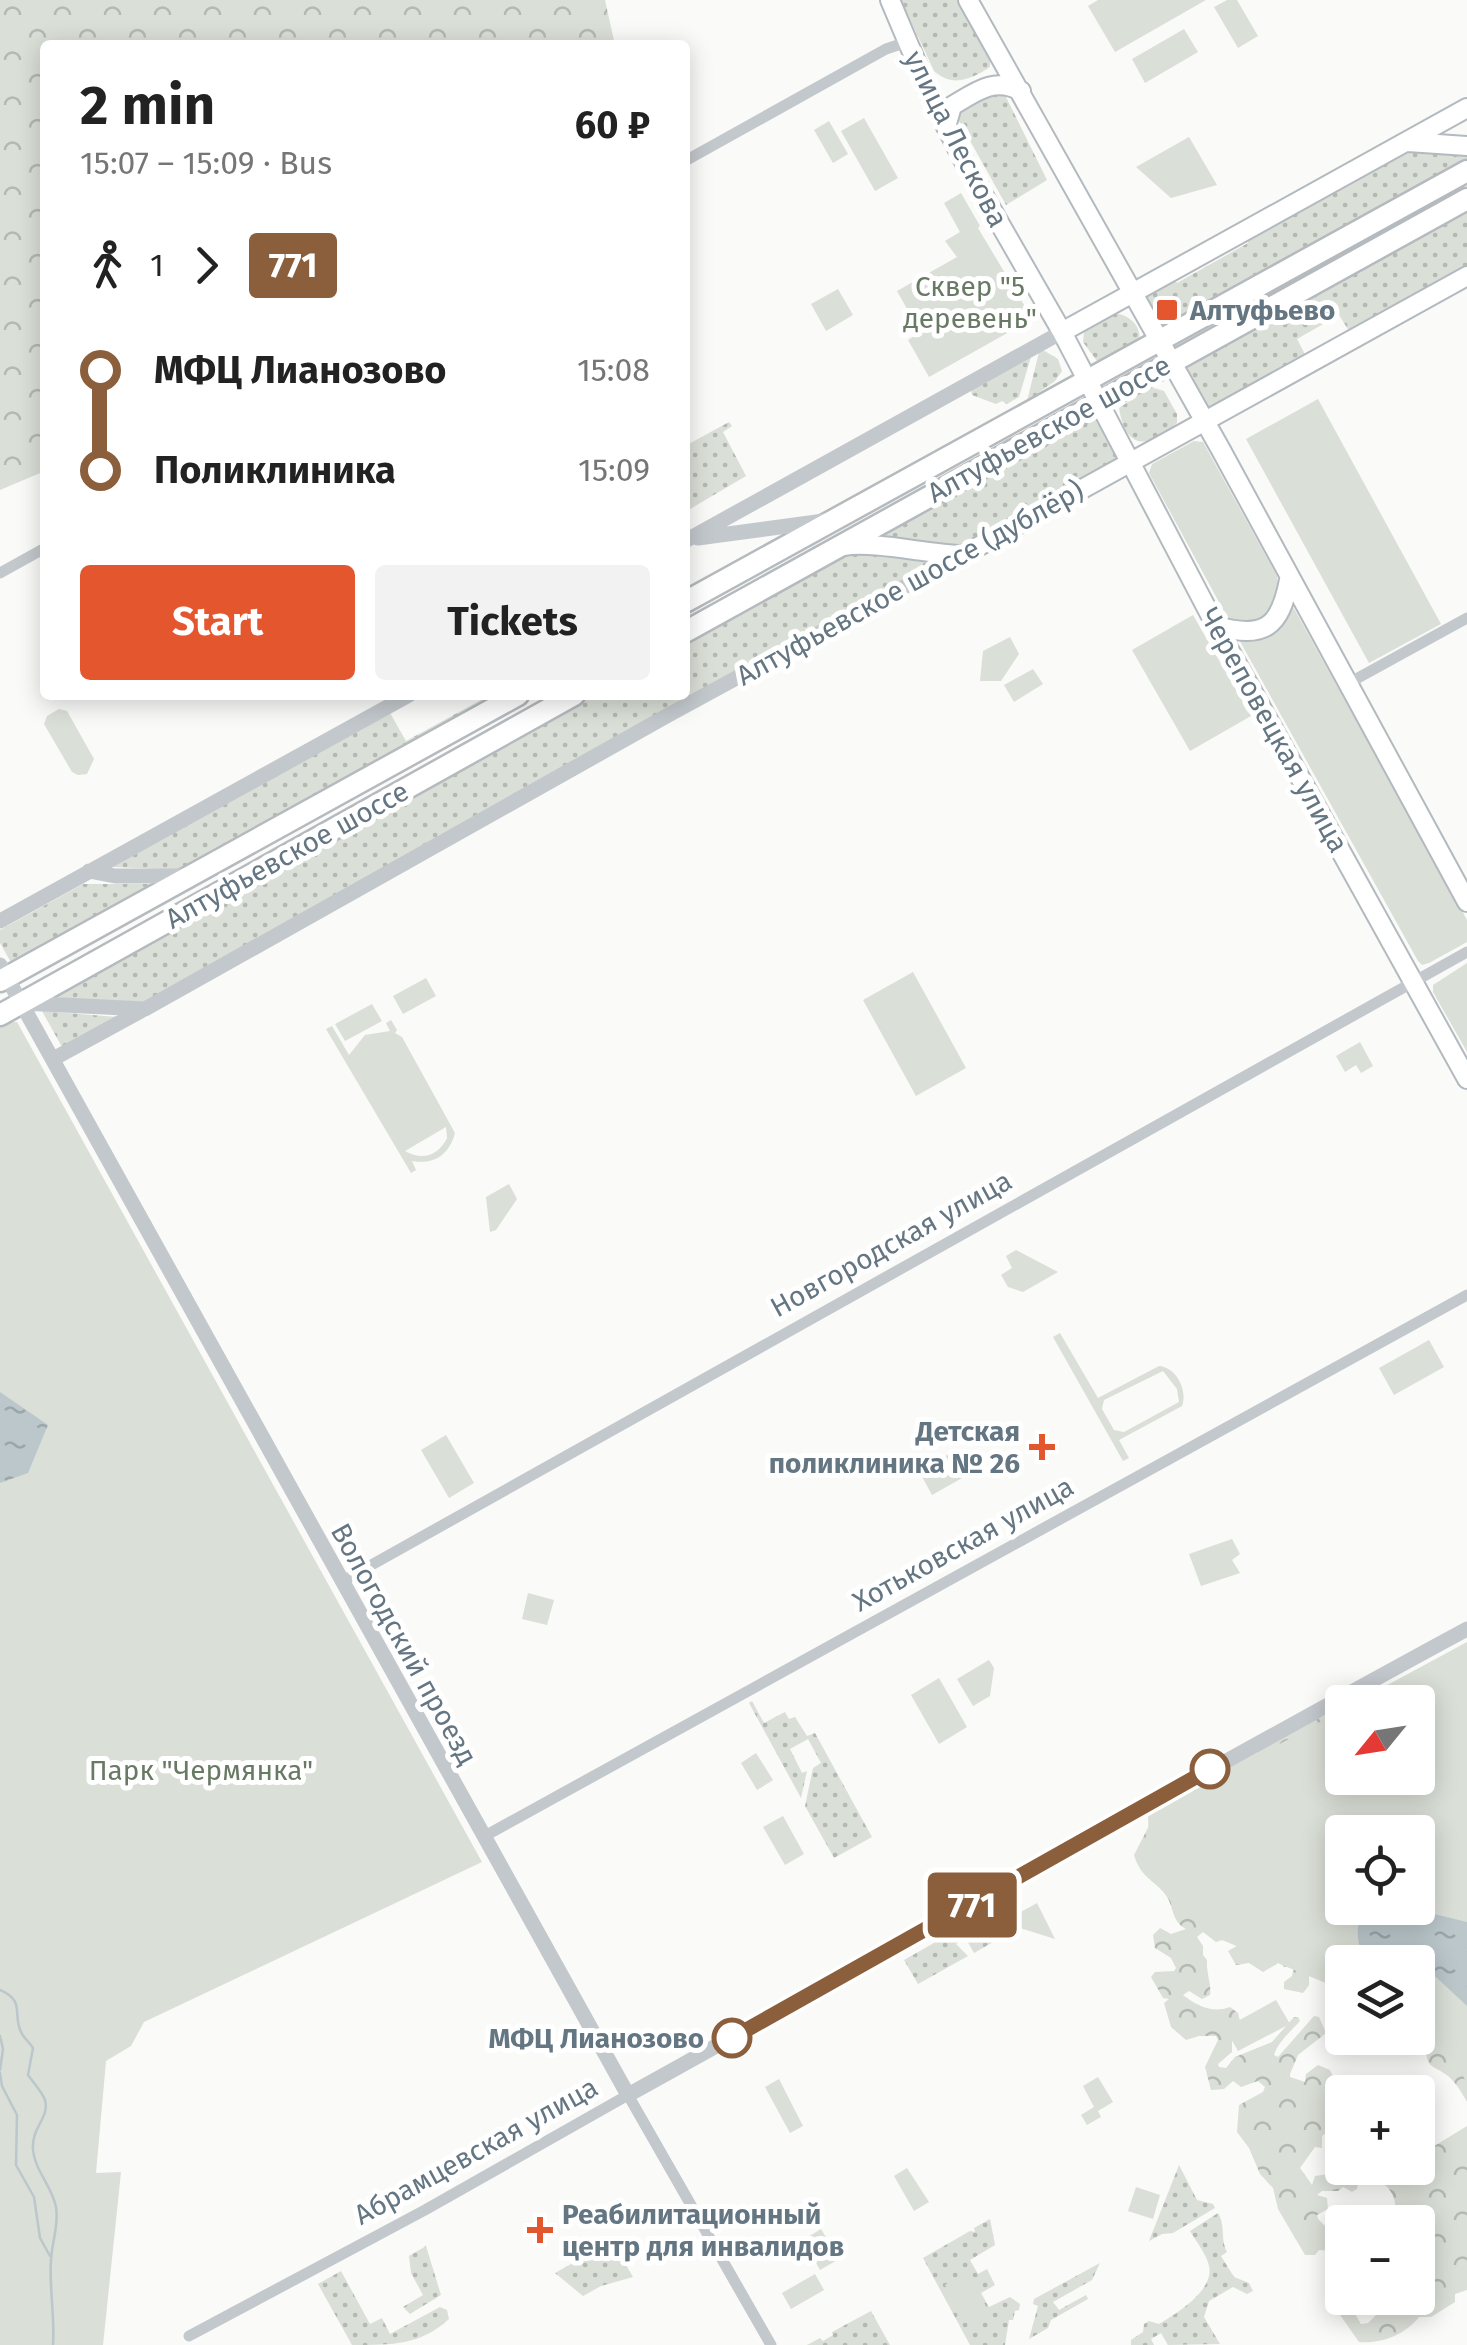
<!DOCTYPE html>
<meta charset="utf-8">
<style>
body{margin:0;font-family:"Fira Sans",sans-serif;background:#f2f2f2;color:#222;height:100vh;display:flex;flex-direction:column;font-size:38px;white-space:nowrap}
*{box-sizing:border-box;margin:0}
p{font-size:32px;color:#767676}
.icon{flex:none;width:55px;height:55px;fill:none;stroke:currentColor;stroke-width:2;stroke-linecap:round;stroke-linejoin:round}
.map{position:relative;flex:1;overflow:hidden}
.drawer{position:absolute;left:40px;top:40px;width:650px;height:660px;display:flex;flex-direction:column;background:#fff;border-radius:10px;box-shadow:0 5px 25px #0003}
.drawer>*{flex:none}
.badge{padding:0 20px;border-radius:8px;font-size:35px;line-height:65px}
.needle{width:65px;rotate:240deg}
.controls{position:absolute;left:1325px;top:1685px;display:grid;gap:20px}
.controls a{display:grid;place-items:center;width:110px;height:110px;border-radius:10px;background:#fff;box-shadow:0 5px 25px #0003;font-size:50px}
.map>.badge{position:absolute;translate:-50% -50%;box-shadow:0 0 0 5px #fff}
.legs{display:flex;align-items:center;gap:15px;height:110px;padding:0 40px;font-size:32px}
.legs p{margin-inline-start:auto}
.head{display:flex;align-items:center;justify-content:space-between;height:170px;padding:0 40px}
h1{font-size:55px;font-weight:700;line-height:75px}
.cta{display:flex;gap:20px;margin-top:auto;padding:20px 40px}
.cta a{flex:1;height:115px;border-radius:10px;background:#e4572e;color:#fff;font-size:40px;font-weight:700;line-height:115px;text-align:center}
.cta a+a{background:#f2f2f2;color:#222}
ul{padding:0 40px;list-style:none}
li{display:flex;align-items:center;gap:35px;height:100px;font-size:38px}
li i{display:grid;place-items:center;width:15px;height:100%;margin:0 12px;background:currentColor}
li i::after{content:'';width:25px;height:25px;margin:-12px;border:8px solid;border-radius:50%;background:#fff}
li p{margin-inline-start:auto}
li:first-child i{background:linear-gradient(#0000 50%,currentColor 0)}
li:last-child i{background:linear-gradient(currentColor 50%,#0000 0)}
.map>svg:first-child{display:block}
.grass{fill:url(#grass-dots)}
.forest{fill:url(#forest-crowns)}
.green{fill:#dadfd7;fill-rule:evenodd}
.water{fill:url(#water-ripples)}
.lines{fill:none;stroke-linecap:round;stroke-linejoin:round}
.stream{stroke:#bbc7cb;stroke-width:2.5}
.secondary-casing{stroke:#b3babf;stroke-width:22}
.primary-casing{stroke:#b5babe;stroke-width:25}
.minor{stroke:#c3c8cc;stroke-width:11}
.tertiary{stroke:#c3c8cc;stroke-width:15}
.secondary{stroke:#fff;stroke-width:18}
.primary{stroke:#fff;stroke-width:20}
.line-1-casing{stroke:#fff;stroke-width:22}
.line-1{stroke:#8b5e3c;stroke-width:15}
.poi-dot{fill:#e4572e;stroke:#fff;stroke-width:4}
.stop-1-dot{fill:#fff;stroke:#8b5e3c;stroke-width:5}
.labels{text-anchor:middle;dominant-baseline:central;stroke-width:10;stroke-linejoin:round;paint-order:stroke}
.street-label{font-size:28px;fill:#657683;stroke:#fff}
.park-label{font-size:28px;fill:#687a64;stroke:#fff}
.poi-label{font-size:28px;font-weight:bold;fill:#657683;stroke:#fff;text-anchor:start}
.stop-label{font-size:28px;font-weight:bold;fill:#657683;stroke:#fff;text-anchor:end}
</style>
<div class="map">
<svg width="1467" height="2345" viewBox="0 0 1467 2345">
<defs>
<pattern id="grass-dots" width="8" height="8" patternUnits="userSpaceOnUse" patternTransform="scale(2.5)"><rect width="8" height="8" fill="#dadfd7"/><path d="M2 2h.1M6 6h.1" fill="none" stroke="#b4b9b4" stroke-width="1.8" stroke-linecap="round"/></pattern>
<pattern id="forest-crowns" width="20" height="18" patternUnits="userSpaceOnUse" patternTransform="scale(2.5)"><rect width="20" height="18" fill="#dadfd7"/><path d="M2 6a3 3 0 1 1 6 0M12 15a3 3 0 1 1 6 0" fill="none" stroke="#b4b9b4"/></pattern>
<pattern id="water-ripples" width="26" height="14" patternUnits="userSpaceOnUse" patternTransform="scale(2.5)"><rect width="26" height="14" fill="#bbc7cb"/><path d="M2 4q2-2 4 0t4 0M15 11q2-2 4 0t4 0" fill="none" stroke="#9ca6aa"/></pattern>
</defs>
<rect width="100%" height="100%" fill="#fafaf8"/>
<path class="grass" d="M 901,0 L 958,0 L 990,58 L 990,67 C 971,79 953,88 934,71 Z
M 1003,91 L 1047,180 L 1006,205 L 959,121 L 960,106 Z
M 1405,150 L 1467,153 L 1467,162 L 1170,326 L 1156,322 L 1147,305 L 1148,293 L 1173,278 L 1177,283 L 1248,243 L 1246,238 Z
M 1467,213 L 1467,270 L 1351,334 L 1339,315 L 1297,339 L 1307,358 L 1212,409 L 1208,408 L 1186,372 L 1190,364 Z
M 1119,314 C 1132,317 1142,328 1139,342 L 1102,362 L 1097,361 L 1083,342 L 1084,332 L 1111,315 Z
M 1043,350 L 1058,359 L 1062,371 L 1055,381 L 1027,401 L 1039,352 Z
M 1031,357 L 1019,397 L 1007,404 L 1002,401 L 996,404 L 972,395 L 971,390 Z
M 1151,387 L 1164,391 L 1177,414 L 1177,423 C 1149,449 1126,451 1119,408 Z
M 1096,417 L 1100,419 L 1120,460 L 961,549 L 877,539 Z
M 729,422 L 732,426 L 723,432 L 746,476 L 685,512 L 685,446 Z
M 860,552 L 935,562 L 144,1003 L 49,997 L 591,695 L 685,695 L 685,643 L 842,555 Z
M 490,695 L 503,695 L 186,870 L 112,867 L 390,713 L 406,741 Z
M 83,884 L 163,884 L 13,966 L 0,943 L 0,930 Z
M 42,1011 L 117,1017 L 62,1047 Z
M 752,1701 L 764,1723 L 785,1712 L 789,1719 L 795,1717 L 807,1736 L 815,1733 L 872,1837 L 834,1858 L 805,1806 L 813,1768 L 821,1763 L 808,1739 L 790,1749 L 802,1773 L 807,1771 L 801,1798 L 749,1703 Z
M 988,1912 L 1002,1937 L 974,1953 L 960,1928 Z
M 955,1931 L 961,1940 L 956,1944 L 968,1956 L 918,1984 L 904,1960 Z
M 1179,2165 L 1197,2200 L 1213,2204 L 1215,2208 L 1173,2233 L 1162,2234 L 1149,2241 Z
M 1218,2213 C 1226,2227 1220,2238 1227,2252 L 1221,2256 L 1234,2277 L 1249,2283 L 1253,2291 L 1247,2294 L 1233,2287 L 1209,2301 L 1204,2317 L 1220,2344 L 1168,2345 L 1161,2333 L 1151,2339 L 1154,2345 L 1131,2345 L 1131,2340 L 1143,2332 L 1144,2324 L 1149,2321 L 1159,2324 C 1176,2314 1215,2290 1209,2266 C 1207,2255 1196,2241 1190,2231 Z
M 990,2219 L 995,2245 L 970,2260 L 978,2274 L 987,2269 L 995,2285 L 981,2293 L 989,2307 L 1010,2297 L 1020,2304 L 1019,2310 L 1015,2311 L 1013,2320 L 1009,2320 L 1005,2345 L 970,2345 L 923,2258 L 970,2231 L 975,2232 L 974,2228 Z
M 612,2241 L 633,2277 L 601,2286 L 583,2296 L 555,2273 Z
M 426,2246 L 441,2295 L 410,2314 L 403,2307 L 423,2295 L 411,2273 L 409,2256 Z
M 1100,2263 L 1092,2280 L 1053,2302 L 1059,2310 L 1086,2295 L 1088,2299 L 1051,2320 L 1048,2328 L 1029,2339 L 1038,2306 L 1033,2304 L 1034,2299 Z
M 341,2271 L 370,2324 L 382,2318 L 390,2334 L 440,2307 L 447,2310 L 449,2319 C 421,2345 393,2345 352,2345 L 318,2284 Z
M 871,2311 L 890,2345 L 807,2345 L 820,2338 L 823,2341 L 833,2335 L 832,2332 Z"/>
<path class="forest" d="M 0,0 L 605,0 L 615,45 L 45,45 L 45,471 L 0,490 Z
M 1342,1703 L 1342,1778 L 1418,1778 L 1418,1832 L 1342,1832 L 1309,1972 L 1309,1985 L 1303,1993 L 1284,1989 L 1284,1982 L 1292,1976 L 1294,1966 L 1284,1967 L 1279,1955 L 1277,1964 L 1263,1972 L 1249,1963 L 1236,1965 L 1228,1951 L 1242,1943 L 1232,1937 L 1216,1942 L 1203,1932 L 1197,1937 L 1203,1946 L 1203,1955 L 1207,1960 C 1206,1972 1212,1987 1210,1995 L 1202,1999 L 1189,1991 L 1183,1995 C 1196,2005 1212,2014 1230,2007 L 1238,2013 L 1240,2021 L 1232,2039 L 1232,2052 L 1218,2064 L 1219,2067 L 1226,2068 L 1235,2057 L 1272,2042 L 1294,2017 L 1298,2017 L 1300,2021 C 1291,2031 1278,2042 1274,2055 L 1278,2057 L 1314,2016 L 1319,2017 L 1326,2033 L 1298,2055 L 1290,2074 L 1290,2077 L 1305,2082 L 1306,2074 L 1318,2065 L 1330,2070 L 1342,2097 L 1342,2118 L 1337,2115 L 1336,2125 L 1322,2136 L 1322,2148 L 1315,2147 L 1300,2168 L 1312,2185 L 1315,2176 L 1336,2173 L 1342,2163 L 1342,2168 L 1353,2168 L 1358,2180 L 1357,2189 L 1352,2192 L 1343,2187 L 1338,2191 L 1322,2191 L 1317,2195 L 1327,2198 L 1328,2209 L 1317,2215 L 1318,2219 L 1339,2240 L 1340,2245 L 1334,2251 L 1319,2250 L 1315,2255 L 1305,2255 L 1278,2209 L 1273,2188 L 1260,2174 L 1249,2148 L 1237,2132 L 1239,2105 L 1263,2092 L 1265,2087 L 1258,2081 L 1241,2087 L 1233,2081 L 1224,2089 L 1211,2090 L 1205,2067 L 1218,2040 L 1216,2036 L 1199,2036 L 1186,2040 L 1171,2027 L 1164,2003 L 1169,1999 L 1163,1998 L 1151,1977 L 1155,1972 L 1174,1971 L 1176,1968 L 1171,1958 L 1155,1948 L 1153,1935 L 1160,1928 L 1171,1934 L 1186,1929 C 1170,1920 1175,1907 1165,1894 C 1153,1879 1141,1878 1134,1855 L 1154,1816 L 1191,1788 L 1257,1753 C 1264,1745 1318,1717 1328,1715 L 1333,1708 Z
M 1418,1986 L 1467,2051 L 1467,2102 C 1462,2093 1454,2079 1445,2074 C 1431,2064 1428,2069 1425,2048 L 1432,2041 L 1426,2027 L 1418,2025 Z
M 1467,2126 L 1467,2290 L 1455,2294 L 1455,2302 L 1431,2317 L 1419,2317 C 1405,2335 1381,2344 1359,2342 L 1333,2305 L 1325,2284 L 1332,2281 L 1338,2285 L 1361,2324 L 1368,2323 L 1386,2305 L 1395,2308 L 1408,2298 L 1418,2298 L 1418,2292 L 1427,2289 L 1435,2273 L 1424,2253 L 1418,2249 L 1418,2222 L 1408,2222 L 1396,2210 C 1395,2192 1385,2178 1367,2182 L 1366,2171 L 1370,2168 L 1418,2168 L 1418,2156 Z"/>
<path class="green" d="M 1098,0 L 1206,0 L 1115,52 L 1088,6 Z
M 1227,0 L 1237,0 L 1258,36 L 1238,48 L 1214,7 Z
M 1184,29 L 1198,52 L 1145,83 L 1132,59 Z
M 864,118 L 898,178 L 875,191 L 841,131 Z
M 829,121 L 848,154 L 833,163 L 814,130 Z
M 1189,137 L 1217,185 L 1171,198 L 1136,167 Z
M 961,193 L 980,226 L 978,228 L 1030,315 L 1025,323 L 929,377 L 908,340 L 920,332 L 897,291 L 957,257 L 945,241 L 960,232 L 944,203 Z
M 838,289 L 853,315 L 826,331 L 811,304 Z
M 1318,399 L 1441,624 L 1369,663 L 1246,439 Z
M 1194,441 L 1203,442 L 1277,576 L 1280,599 L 1261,623 L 1239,624 L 1227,617 L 1149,473 L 1152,464 Z
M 1292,605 L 1467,920 L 1467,942 L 1429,963 L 1422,965 L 1418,961 L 1237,636 L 1280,626 Z
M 1193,615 L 1251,716 L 1190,751 L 1132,650 Z
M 1010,637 L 1019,654 L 1001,681 L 980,681 L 983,651 Z
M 1033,669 L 1043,684 L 1014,702 L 1004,685 Z
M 59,709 L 67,711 L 94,759 L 87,774 L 78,775 L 72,772 L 44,724 L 47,716 Z
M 1467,963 L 1467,1052 L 1433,992 L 1433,985 Z
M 913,972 L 966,1068 L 916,1096 L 863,1000 Z
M 426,978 L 436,996 L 403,1014 L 393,996 Z
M 372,1004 L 382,1021 L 345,1041 L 335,1024 Z
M 391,1020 L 397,1030 L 395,1033 L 402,1037 L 455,1133 C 449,1155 434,1165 412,1161 L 416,1170 L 411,1173 L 326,1029 L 332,1026 L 349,1055 L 365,1035 L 390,1031 L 386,1023 ZM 446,1127 L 447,1138 C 438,1156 422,1161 405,1151 Z
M 7,1022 L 17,1022 L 482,1862 L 144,2022 L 131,2046 L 106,2061 L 96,2173 L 121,2172 L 103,2345 L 0,2345 L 0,1025 Z
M 1360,1042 L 1373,1066 L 1361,1073 L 1356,1065 L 1345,1072 L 1336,1056 Z
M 509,1184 L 517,1199 L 496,1230 L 490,1232 L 486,1197 Z
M 1016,1250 L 1058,1272 L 1023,1292 L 1008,1287 L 1001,1275 L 1012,1268 L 1006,1256 Z
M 1060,1333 L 1098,1398 L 1159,1366 C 1176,1367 1188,1390 1182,1406 L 1119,1440 L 1129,1458 L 1123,1461 L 1053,1337 ZM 1163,1371 L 1177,1389 L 1179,1402 L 1124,1432 L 1114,1430 L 1102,1409 L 1104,1400 Z
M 1429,1340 L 1444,1367 L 1394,1395 L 1379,1368 Z
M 446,1435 L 474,1483 L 449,1498 L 421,1450 Z
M 958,1449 L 971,1473 L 932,1495 L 919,1471 Z
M 1232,1539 L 1240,1554 L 1232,1560 L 1240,1573 L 1201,1586 L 1189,1554 Z
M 528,1593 L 554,1600 L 547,1625 L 522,1619 Z
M 1467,1642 L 1467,2083 L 1418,1997 L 1418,1962 L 1342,1962 L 1342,1987 L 1333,1986 L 1210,1935 L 1150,1863 L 1148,1816 L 1342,1710 L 1342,1778 L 1418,1778 L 1418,1702 L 1356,1702 ZM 1342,1832 L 1418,1832 L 1418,1908 L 1342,1908 Z
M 989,1660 L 994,1668 L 990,1696 L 973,1706 L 957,1679 Z
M 939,1678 L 967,1727 L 939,1744 L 911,1695 Z
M 756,1753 L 773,1780 L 757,1790 L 741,1763 Z
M 783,1816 L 804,1854 L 785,1865 L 763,1827 Z
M 1037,1903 L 1055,1939 L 1020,1928 L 1013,1916 Z
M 1276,2000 L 1290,2024 L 1238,2051 L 1225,2028 Z
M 1098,2077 L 1113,2102 L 1098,2111 L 1101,2117 L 1087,2125 L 1081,2115 L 1094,2107 L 1083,2086 Z
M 779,2079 L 803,2126 L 790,2133 L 765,2087 Z
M 907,2168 L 929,2202 L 914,2211 L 894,2176 Z
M 1136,2187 L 1160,2195 L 1153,2219 L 1128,2211 Z
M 821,2229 L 839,2259 L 820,2270 L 803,2240 Z
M 967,2273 L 991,2315 L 969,2327 L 945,2285 Z
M 815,2274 L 824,2290 L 791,2309 L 782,2293 Z"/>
<path class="water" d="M 0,1392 L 48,1425 L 28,1473 L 0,1483 Z
M 1367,1908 L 1409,1908 L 1467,1922 L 1467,2006 L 1436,1977 L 1418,1970 L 1418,1962 L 1368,1962 C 1355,1945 1354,1924 1367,1908 Z"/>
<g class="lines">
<path class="stream" d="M 0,1990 C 27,2002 11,2014 22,2034 C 25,2039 30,2043 33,2048 L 28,2075 C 33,2082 42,2092 45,2100 C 50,2118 31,2127 33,2150 C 35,2171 52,2186 56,2207 C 59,2226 52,2241 51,2260 C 49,2288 55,2317 53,2345
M 0,2036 L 3,2049 L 0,2070
M 0,2073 L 2,2086 L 17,2115 L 16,2165 L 34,2197 L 40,2238 L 50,2256"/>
<g class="secondary-casing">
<path id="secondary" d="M 890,0 L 928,90 L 961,156 L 1062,332 L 1216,626 L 1467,1079
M 968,0 L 1221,450 L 1467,902
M 946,127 L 952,106 C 977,91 994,77 1021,91
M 1408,142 L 1467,146
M 1062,332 L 1467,108
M 843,546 C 876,541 926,554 963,555 L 1467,276
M 1216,626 C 1264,639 1280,628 1289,580"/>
</g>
<g class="primary-casing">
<path id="primary" d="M 685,602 L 1467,171
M 685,632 L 1467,199
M 0,981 L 518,695
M 0,1015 L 574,695"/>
</g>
<path class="minor" d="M 685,161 L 886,49 L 907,42
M 0,573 L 45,548
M 1347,684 L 1467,618
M 341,1582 L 1467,952
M 483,1837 L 1467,1295
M 189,2336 L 425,2210 L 628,2095 L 771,2345"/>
<path class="tertiary" d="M 698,538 L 824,521
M 685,541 L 1062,332
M 89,871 L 115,876 L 186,876
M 0,921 L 409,695
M 0,965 L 628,2095 C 908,1940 1186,1781 1467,1629
M 22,1003 L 145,1009 L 672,713 L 963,555
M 53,1059 L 141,1011"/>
<use href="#secondary" class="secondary"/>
<use href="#primary" class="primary"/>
</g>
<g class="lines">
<g class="line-1-casing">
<path id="line-1" d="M 732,2038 L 1210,1769"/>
</g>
<use href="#line-1" class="line-1"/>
</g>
<g class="poi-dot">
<rect x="1155" y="298" width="24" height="24" rx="5"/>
<path d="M1037 1432h10v10h10v10h-10v10h-10v-10h-10v-10h10z"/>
<path d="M535 2215h10v10h10v10h-10v10h-10v-10h-10v-10h10z"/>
</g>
<g class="stop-1-dot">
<circle cx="1210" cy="1769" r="18"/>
<circle cx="732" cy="2038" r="18"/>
</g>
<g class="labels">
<g class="street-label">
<text transform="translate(956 139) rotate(63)">улица Лескова</text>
<text transform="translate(1049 429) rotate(-29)">Алтуфьевское шоссе</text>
<text transform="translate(910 583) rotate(-29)">Алтуфьевское шоссе (дублёр)</text>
<text transform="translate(1274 730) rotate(61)">Череповецкая улица</text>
<text transform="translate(287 855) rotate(-29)">Алтуфьевское шоссе</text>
<text transform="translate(891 1244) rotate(-29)">Новгородская улица</text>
<text transform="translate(963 1544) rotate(-29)">Хотьковская улица</text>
<text transform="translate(404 1644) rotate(61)">Вологодский проезд</text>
<text transform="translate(476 2151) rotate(-29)">Абрамцевская улица</text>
</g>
<g class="park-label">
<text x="970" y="286">Сквер "5<tspan x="970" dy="32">деревень"</tspan></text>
<text x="201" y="1770">Парк "Чермянка"</text>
</g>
<g class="poi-label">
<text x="1190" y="310">Алтуфьево</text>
<text x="1020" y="1431" text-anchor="end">Детская<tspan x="1020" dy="32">поликлиника № 26</tspan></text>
<text x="562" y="2214">Реабилитационный<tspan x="562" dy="32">центр для инвалидов</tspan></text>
</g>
<g class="stop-label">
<text x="704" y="2038">МФЦ Лианозово</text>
</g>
</g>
</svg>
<div class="controls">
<a><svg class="needle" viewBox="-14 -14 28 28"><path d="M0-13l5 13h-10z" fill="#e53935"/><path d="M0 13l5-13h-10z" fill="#767676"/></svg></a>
<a><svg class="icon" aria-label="locate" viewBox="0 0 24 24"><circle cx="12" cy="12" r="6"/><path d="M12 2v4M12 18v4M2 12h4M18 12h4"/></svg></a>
<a><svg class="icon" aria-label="layers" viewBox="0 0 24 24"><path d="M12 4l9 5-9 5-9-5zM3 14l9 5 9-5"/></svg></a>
<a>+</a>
<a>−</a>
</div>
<b class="badge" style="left:972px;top:1905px;background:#8b5e3c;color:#fff">771</b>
<section class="drawer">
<div class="head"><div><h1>2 min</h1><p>15:07 – 15:09 · Bus</p></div><b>60 ₽</b></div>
<div class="legs"><svg class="icon" aria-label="walk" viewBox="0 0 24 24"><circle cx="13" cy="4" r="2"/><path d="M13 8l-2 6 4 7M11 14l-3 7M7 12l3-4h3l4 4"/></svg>1<svg class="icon" aria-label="forward" viewBox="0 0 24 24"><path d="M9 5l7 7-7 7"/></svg><b class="badge" style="background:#8b5e3c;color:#fff">771</b></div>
<ul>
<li><i style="color:#8b5e3c"></i><b>МФЦ Лианозово</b><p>15:08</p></li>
<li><i style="color:#8b5e3c"></i><b>Поликлиника</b><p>15:09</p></li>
</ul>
<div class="cta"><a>Start</a><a>Tickets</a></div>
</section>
</div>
